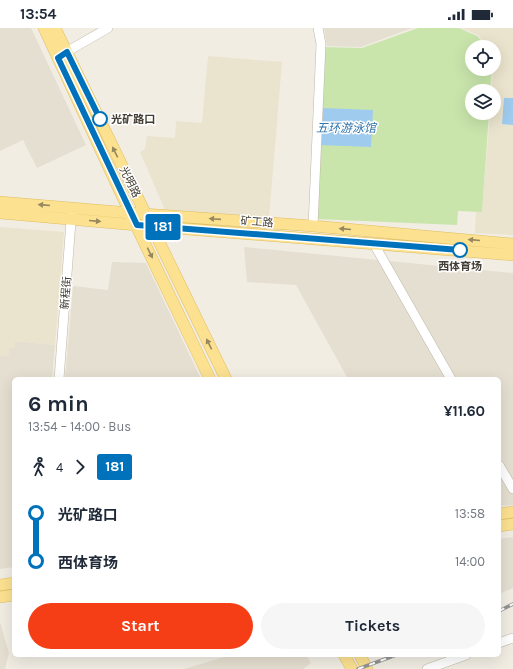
<!DOCTYPE html>
<meta charset="utf-8">
<style>
body{margin:0;font-family:Karla,"Noto Sans SC",sans-serif;background:#f6f6f7;color:#1f2937;height:100vh;display:flex;flex-direction:column;font-size:15px;white-space:nowrap}
*{box-sizing:border-box;margin:0}
p{font-size:13px;color:#747a83}
.icon{flex:none;width:22px;height:22px;fill:none;stroke:currentColor;stroke-width:2;stroke-linecap:round;stroke-linejoin:round}
.map{position:relative;flex:1;overflow:hidden}
.details{position:absolute;left:12px;top:349px;width:489px;height:280px;display:flex;flex-direction:column;background:#fff;border-radius:6px;box-shadow:0 4px 16px #0002}
.details>*{flex:none}
.badge{padding:0 8px;border-radius:3px;font-size:14px;line-height:26px}
.fabs{position:absolute;left:465px;top:12px;display:grid;gap:8px}
.fabs a{display:grid;place-items:center;width:36px;height:36px;border-radius:50%;background:#fff;box-shadow:0 4px 16px #0002;font-size:20px}
.map>.badge{position:absolute;translate:-50% -50%;box-shadow:0 0 0 2px #fff}
.legs{display:flex;align-items:center;gap:6px;height:44px;padding:0 16px;font-size:13px}
.legs p{margin-inline-start:auto}
.summary{display:flex;align-items:center;justify-content:space-between;height:68px;padding:0 16px}
h1{font-size:22px;font-weight:700;line-height:30px}
.primary-button{display:flex;gap:8px;margin-top:auto;padding:8px 16px}
.primary-button a{flex:1;height:46px;border-radius:24px;background:#f53e16;color:#fff;font-size:16px;font-weight:700;line-height:46px;text-align:center}
.primary-button a+a{background:#f6f6f7;color:#1f2937}
ul{padding:0 16px;list-style:none}
li{display:flex;align-items:center;gap:14px;height:48px;font-size:15px}
li i{display:grid;place-items:center;width:6px;height:100%;margin:0 5px;background:currentColor}
li i::after{content:'';width:10px;height:10px;margin:-5px;border:3px solid;border-radius:50%;background:#fff}
li p{margin-inline-start:auto}
li:first-child i{background:linear-gradient(#0000 50%,currentColor 0)}
li:last-child i{background:linear-gradient(currentColor 50%,#0000 0)}
.status{display:flex;justify-content:space-between;align-items:center;height:28px;padding:0 20px;background:#fff;direction:ltr}
.status svg{height:11px;fill:currentColor}
.map>svg:first-child{display:block}
.residential{fill:#e5dfd1}
.education{fill:#eae3cd}
.green{fill:#c9e5ac}
.water{fill:#9fcbee}
.lines{fill:none;stroke-linecap:round;stroke-linejoin:round}
.minor-casing{stroke:#bfb8a9;stroke-width:10}
.major-casing{stroke:#e0be62;stroke-width:12}
.minor{stroke:#fff;stroke-width:9}
.major{stroke:#fce191;stroke-width:11}
.rail-casing{stroke:#939393;stroke-width:3.5}
.rail{stroke:#fff;stroke-width:2;stroke-dasharray:6;stroke-linecap:butt}
.oneway{fill:#96875d}
.line-1-casing{stroke:#fff;stroke-width:9}
.line-1{stroke:#0072bc;stroke-width:6}
.stop-1-dot{fill:#fff;stroke:#0072bc;stroke-width:2}
.labels{text-anchor:middle;dominant-baseline:central;stroke-width:3;stroke-linejoin:round;paint-order:stroke}
.stop-label{font-size:11px;font-weight:bold;fill:#423d33;stroke:#fff;text-anchor:start}
.street-label{font-size:11px;fill:#423d33;stroke:#fff}
.water-label{font-size:12px;font-style:italic;fill:#3073ab;stroke:#fff}
</style>
<div class="status"><b>13:54</b><svg viewBox="0 0 49 12"><path d="M0 12V9h3v3zM5 12V6h3v6zM10 12V3h3v9zM15 12V0h3v12zM26 1h20v11H26zM47 4h2v5h-2z"/></svg></div>
<div class="map">
<svg width="513" height="641" viewBox="0 0 513 641">
<rect width="100%" height="100%" fill="#f1ede3"/>
<path class="residential" d="M 0,0 L 31,0 L 86,117 L 37,140 L 23,112 L 0,123 Z
M 324,0 L 412,0 L 361,19 L 327,18 Z
M 244,219 L 513,245 L 513,477 L 499,478 L 499,351 L 348,351 L 296,257 L 247,254 Z
M 112,234 L 146,235 L 201,351 L 65,351 L 73,258 L 108,262 Z
M 15,313 L 55,317 L 52,351 L 14,351 L 14,539 L 0,541 L 0,327 L 8,328 L 9,320 Z
M 513,509 L 513,560 L 499,566 L 499,511 Z
M 0,594 L 9,625 L 5,641 L 0,641 Z
M 231,627 L 306,627 L 311,635 L 303,641 L 184,641 Z"/>
<path class="education" d="M 461,0 L 513,0 L 513,207 L 475,205 L 476,184 L 482,184 L 490,85 L 494,85 L 494,63 L 491,63 L 493,41 L 494,41 L 494,19 L 488,19 L 478,7 Z
M 208,28 L 282,34 L 269,190 L 165,182 L 140,124 L 145,121 L 147,108 L 175,110 L 176,93 L 202,95 Z
M 0,199 L 64,204 L 55,317 L 15,313 L 15,320 L 9,320 L 8,328 L 0,327 Z"/>
<path class="green" d="M 418,0 L 459,0 L 477,8 L 487,19 L 472,19 L 472,41 L 492,41 L 490,63 L 472,63 L 472,85 L 489,85 L 482,184 L 458,183 L 457,197 L 316,191 L 322,19 L 362,20 Z"/>
<path class="water" d="M 504,70 L 513,70 L 513,97 L 502,96 Z
M 321,80 L 373,82 L 371,119 L 319,117 Z"/>
<g class="lines">
<g class="minor-casing">
<path id="minor" d="M 61,27 L 108,0
M 313,198 L 321,16 L 318,0
M 374,216 L 451,351
M 59,351 L 72,180
M 499,437 L 513,461
M 499,615 L 513,610
M 427,641 L 466,627"/>
</g>
<g class="major-casing">
<path id="major" d="M 44,0 L 130,185 L 210,351
M 55,0 L 226,351
M 0,174 L 130,185 L 313,198 L 513,216
M 0,185 L 137,197 L 513,227
M 499,486 L 513,484
M 499,498 L 513,496
M 0,557 L 14,555
M 0,569 L 14,567
M 344,627 L 352,641
M 360,627 L 367,641"/>
</g>
<use href="#minor" class="minor"/>
<use href="#major" class="major"/>
<g class="rail-casing">
<path id="rail" d="M 499,583 L 513,576
M 358,641 L 396,627"/>
</g>
<use href="#rail" class="rail"/>
</g>
<defs><path id="oneway-solid" d="M-6-.8H1V-3.2L6.5 0L1 3.2V.8H-6Z"/></defs>
<g class="oneway">
<use href="#oneway-solid" transform="translate(115 124) rotate(-116)"/>
<use href="#oneway-solid" transform="translate(44 177) rotate(-175)"/>
<use href="#oneway-solid" transform="translate(215 191) rotate(-176)"/>
<use href="#oneway-solid" transform="translate(95 193) rotate(5)"/>
<use href="#oneway-solid" transform="translate(345 201) rotate(-175)"/>
<use href="#oneway-solid" transform="translate(474 212) rotate(-175)"/>
<use href="#oneway-solid" transform="translate(150 225) rotate(64)"/>
<use href="#oneway-solid" transform="translate(209 316) rotate(-116)"/>
</g>
<g class="lines">
<g class="line-1-casing">
<path id="line-1" d="M 100,91 L 67,24 L 58,30 L 137,197 L 460,222"/>
</g>
<use href="#line-1" class="line-1"/>
</g>
<g class="stop-1-dot">
<circle cx="100" cy="91" r="7"/>
<circle cx="460" cy="222" r="7"/>
</g>
<g class="labels">
<g class="stop-label">
<text x="111" y="91">光矿路口</text>
<text x="460" y="238" text-anchor="middle">西体育场</text>
</g>
<g class="street-label">
<text transform="translate(130 154) rotate(64)">光明路</text>
<text transform="translate(257 194) rotate(4)">矿工路</text>
<text transform="translate(66 265) rotate(-86)">新程街</text>
</g>
<g class="water-label">
<text x="346" y="100">五环游泳馆</text>
</g>
</g>
</svg>
<div class="fabs">
<a><svg class="icon" aria-label="locate" viewBox="0 0 24 24"><circle cx="12" cy="12" r="6"/><path d="M12 2v4M12 18v4M2 12h4M18 12h4"/></svg></a>
<a><svg class="icon" aria-label="layers" viewBox="0 0 24 24"><path d="M12 4l9 5-9 5-9-5zM3 14l9 5 9-5"/></svg></a>
</div>
<b class="badge" style="left:163px;top:199px;background:#0072bc;color:#fff">181</b>
<section class="details">
<div class="summary"><div><h1>6 min</h1><p>13:54 – 14:00 · Bus</p></div><b>¥11.60</b></div>
<div class="legs"><svg class="icon" aria-label="walk" viewBox="0 0 24 24"><circle cx="13" cy="4" r="2"/><path d="M13 8l-2 6 4 7M11 14l-3 7M7 12l3-4h3l4 4"/></svg>4<svg class="icon" aria-label="forward" viewBox="0 0 24 24"><path d="M9 5l7 7-7 7"/></svg><b class="badge" style="background:#0072bc;color:#fff">181</b></div>
<ul>
<li><i style="color:#0072bc"></i><b>光矿路口</b><p>13:58</p></li>
<li><i style="color:#0072bc"></i><b>西体育场</b><p>14:00</p></li>
</ul>
<div class="primary-button"><a>Start</a><a>Tickets</a></div>
</section>
</div>
